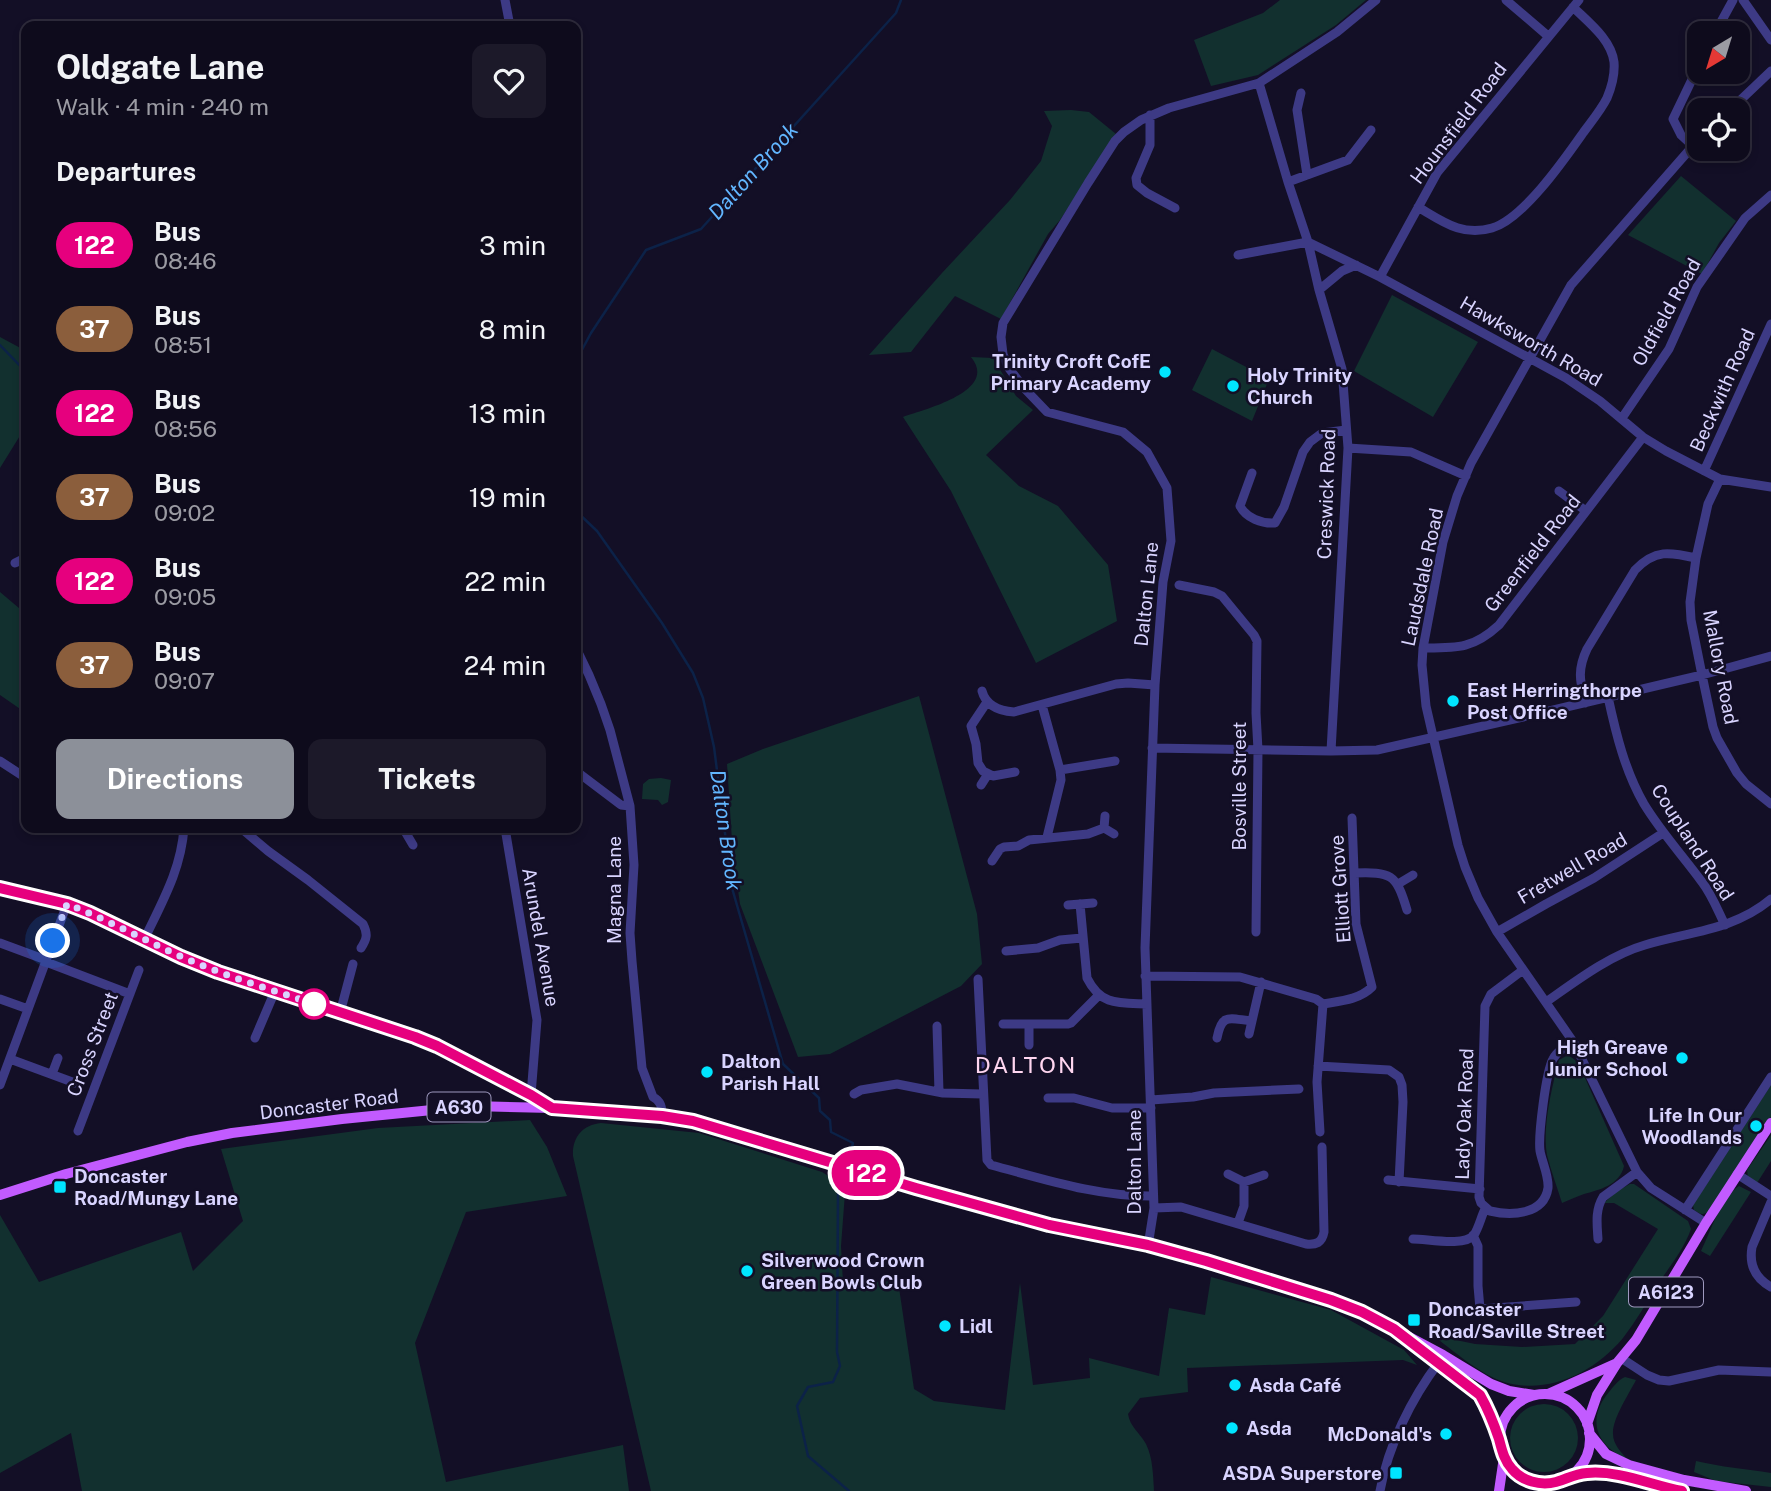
<!DOCTYPE html>
<meta charset="utf-8">
<style>
body{margin:0;font-family:"Public Sans",sans-serif;background:#1c1929;color:#f1f3f6;height:100vh;display:flex;flex-direction:column;font-size:26px;white-space:nowrap}
*{box-sizing:border-box;margin:0}
p{font-size:23px;color:#9b9ba3}
.icon{flex:none;width:38px;height:38px;fill:none;stroke:currentColor;stroke-width:2;stroke-linecap:round;stroke-linejoin:round}
.map{position:relative;flex:1;overflow:hidden}
.sheet{position:absolute;left:21px;top:21px;width:560px;height:812px;display:flex;flex-direction:column;background:#0e0b1c;border-radius:14px;box-shadow:0 4px 10px #0003,0 0 0 2px #2e2b3b}
.sheet>*{flex:none}
.badge{padding:0 14px;border-radius:23px;font-size:24px;line-height:46px}
.needle{width:46px;rotate:218deg}
.tools{position:absolute;left:1687px;top:21px;display:grid;gap:14px}
.tools a{display:grid;place-items:center;width:63px;height:63px;border-radius:14px;background:#0e0b1c;box-shadow:0 4px 10px #0003,0 0 0 2px #2e2b3b;font-size:35px}
.you{position:absolute;width:35px;height:35px;margin:-18px;border:5px solid #fff;border-radius:50%;background:#1a73e8;box-shadow:0 0 0 10px #1a73e833}
.map>.badge{position:absolute;translate:-50% -50%;box-shadow:0 0 0 4px #fff}
h2{padding:0 35px;font-size:26px;line-height:63px}
.round{display:grid;place-items:center;flex:none;width:74px;height:74px;border-radius:14px;background:#1c1929}
.summary{display:flex;align-items:center;justify-content:space-between;height:119px;padding:0 35px}
h1{font-size:33px;font-weight:700;line-height:52px}
.primary-button{display:flex;gap:14px;margin-top:auto;padding:14px 35px}
.primary-button a{flex:1;height:80px;border-radius:14px;background:#8c9099;color:#fff;font-size:28px;font-weight:700;line-height:80px;text-align:center}
.primary-button a+a{background:#1c1929;color:#f1f3f6}
ul{padding:0;list-style:none}
li{display:flex;align-items:center;gap:21px;height:84px;padding:0 35px}
li div{flex:1}
li b{display:block;font-size:26px}
li em{font-style:normal}
li .badge{min-width:77px;font-weight:700;text-align:center}
.map>svg:first-child{display:block}
.green{fill:#12302f}
.lines{fill:none;stroke-linecap:round;stroke-linejoin:round}
.stream{stroke:#0c2248;stroke-width:2.5}
.minor{stroke:#3d3a85;stroke-width:9}
.major{stroke:#c25bff;stroke-width:10}
.line-casing{stroke:#fff;stroke-width:16}
.line{stroke:#e6007e;stroke-width:10}
.walk{stroke:#d9d4ff;stroke-width:7;stroke-dasharray:0 12.6}
.poi-dot{fill:#00e5ff;stroke:#130f26;stroke-width:2.5}
.stop-dot{fill:#fff;stroke:#e6007e;stroke-width:3.5}
.labels{text-anchor:middle;dominant-baseline:central;stroke-width:5;stroke-linejoin:round;paint-order:stroke}
.shield{fill:#130f26;stroke:#9e99be;stroke-width:2}
.shield-label{font-size:18px;font-weight:bold;fill:#d9d4ff}
.street-label{font-size:19px;fill:#d9d4ff;stroke:#130f26}
.poi-label{font-size:19px;font-weight:bold;fill:#d9d4ff;stroke:#130f26;text-anchor:start}
.water-label{font-size:21px;font-style:italic;fill:#62b6ff;stroke:#130f26}
.quarter-label{font-size:23px;letter-spacing:2px;fill:#ffd6f0;stroke:#130f26}
</style>
<div class="map">
<svg width="1771" height="1491" viewBox="0 0 1771 1491">
<rect width="100%" height="100%" fill="#130f26"/>
<path class="green" d="M 1280,0 L 1366,0 L 1336,25 L 1258,75 L 1211,86 L 1194,40 L 1263,13 Z
M 1071,110 L 1089,112 L 1116,134 L 1060,220 L 1048,234 L 1001,319 L 955,296 L 911,352 L 869,355 L 942,273 L 1010,200 L 1041,161 L 1052,126 L 1044,111 Z
M 1681,176 L 1736,221 L 1719,243 L 1702,274 L 1628,235 Z
M 1392,295 L 1478,342 L 1433,417 L 1354,371 Z
M 0,337 L 26,351 L 26,426 L 0,468 Z
M 1212,349 L 1269,379 L 1252,421 L 1192,390 Z
M 971,357 L 993,358 L 1016,396 L 1033,410 L 986,455 L 1019,486 L 1058,506 L 1108,565 L 1117,621 L 1036,663 L 951,491 L 903,417 C 926,409 999,391 971,357 Z
M 0,592 L 26,614 L 26,713 L 0,695 Z
M 919,696 L 977,914 L 982,964 L 961,986 L 830,1054 L 798,1057 L 740,904 L 733,856 L 727,764 L 763,749 Z
M 661,778 L 671,780 L 668,802 L 662,805 L 658,800 L 642,799 L 643,784 L 649,779 Z
M 1568,1055 L 1575,1060 L 1582,1071 L 1624,1166 C 1620,1185 1599,1190 1584,1194 C 1576,1197 1569,1200 1562,1203 C 1557,1187 1551,1171 1547,1155 C 1542,1127 1552,1087 1559,1060 Z
M 1771,1085 L 1771,1118 L 1709,1211 C 1703,1216 1700,1214 1694,1210 L 1693,1205 Z
M 530,1120 L 547,1147 L 567,1196 L 466,1212 L 415,1343 L 446,1482 L 623,1445 L 629,1491 L 82,1491 L 71,1433 L 0,1473 L 0,1215 L 39,1282 L 181,1232 L 193,1271 L 243,1221 L 221,1149 L 378,1128 Z
M 601,1123 L 699,1133 L 822,1172 C 832,1178 839,1183 845,1193 L 841,1246 L 843,1283 L 898,1281 L 914,1389 L 934,1401 L 1005,1410 L 1020,1283 L 1033,1385 L 1090,1378 L 1089,1358 L 1159,1376 L 1169,1308 L 1205,1315 L 1211,1277 L 1331,1310 L 1404,1350 L 1417,1365 L 1403,1360 L 1187,1368 L 1188,1392 L 1140,1398 L 1128,1414 C 1130,1427 1140,1433 1146,1444 C 1153,1458 1153,1476 1154,1491 L 651,1491 L 573,1156 C 572,1138 582,1125 601,1123 Z
M 1771,1135 L 1771,1161 L 1757,1183 L 1748,1178 L 1747,1170 Z
M 1630,1184 L 1634,1184 L 1688,1221 L 1691,1229 C 1684,1249 1670,1266 1658,1284 C 1647,1302 1636,1321 1623,1338 C 1594,1373 1548,1395 1504,1382 C 1479,1374 1453,1350 1432,1335 L 1475,1344 L 1522,1347 L 1575,1344 L 1603,1316 L 1658,1229 L 1614,1203 L 1604,1203 L 1617,1191 Z
M 1739,1186 L 1751,1192 L 1710,1256 L 1701,1251 C 1711,1231 1721,1197 1739,1186 Z
M 1625,1377 L 1636,1380 C 1629,1394 1612,1419 1613,1434 C 1613,1444 1621,1452 1627,1459 C 1596,1446 1586,1419 1609,1392 C 1614,1386 1618,1380 1625,1377 Z
M1510 1438a34 34 0 1 1 68 0a34 34 0 1 1-68 0Z
M 1696,1461 C 1721,1467 1746,1469 1771,1473 L 1771,1487 L 1716,1481 L 1694,1472 Z"/>
<g class="lines">
<path class="stream" d="M 0,345 L 26,372
M 576,361 L 591,333 L 646,250 L 701,229 L 896,13 L 901,0
M 576,511 L 597,531 L 662,623 L 693,673 L 703,698 L 714,747 L 732,888 L 783,1064 L 819,1098 L 820,1111 L 830,1120 L 831,1132 L 853,1143 L 851,1151
M 838,1192 L 837,1352 L 840,1366 L 833,1382 L 808,1387 L 797,1406 L 808,1456 L 849,1491"/>
<path class="minor" d="M 505,0 L 510,26
M 1506,0 L 1548,36
M 1743,0 L 1771,40
M 1715,33 L 1733,0
M 1259,83 L 1288,182 L 1308,242 L 1319,290 L 1342,369 L 1348,448 L 1331,751
M 1301,93 L 1297,110 L 1307,175
M 1730,110 L 1771,71
M 1150,115 L 1150,145 L 1136,178 L 1137,185 L 1147,193 L 1175,208
M 1699,139 L 1571,285 L 1471,463 L 1457,496 L 1443,542 L 1423,648 L 1422,665 L 1426,706 L 1458,845 L 1465,867 L 1478,898 L 1497,932 L 1574,1043 L 1637,1172 L 1651,1188 L 1706,1223
M 1693,146 L 1681,135 L 1673,119 L 1699,65
M 1288,182 L 1348,160 L 1371,130
M 1418,207 C 1442,221 1462,237 1492,228 C 1523,219 1564,160 1583,133 C 1591,122 1601,110 1607,98 C 1612,86 1615,74 1614,62 C 1611,39 1588,22 1573,7
M 1238,255 L 1308,242 L 1380,277 L 1566,378 L 1600,401 L 1643,437 L 1666,451 L 1720,479 L 1771,487
M 1380,277 L 1437,173 L 1579,0
M 1319,290 L 1342,271 L 1356,265
M 1622,418 L 1669,349 L 1697,287 L 1745,218 L 1771,195
M 1348,448 L 1411,452 L 1466,476
M 1704,471 L 1771,324
M 1252,473 L 1240,506 C 1246,518 1262,524 1275,523 L 1284,507 L 1303,452 L 1310,442 L 1322,433 L 1346,430
M 1720,479 L 1708,504 L 1696,558 L 1690,602 L 1691,620 L 1702,675 L 1713,727 L 1717,738 L 1737,773 L 1746,784 L 1771,804
M 1559,491 L 1586,511
M 15,563 L 25,558 L 26,543
M 1179,585 L 1214,592 L 1222,596 L 1254,635 L 1257,641 L 1256,713 L 1258,750 L 1256,932
M 576,648 L 589,675 L 601,704 L 610,730 L 630,806 L 634,865 L 630,933 L 632,961 L 642,1068 L 653,1097 C 661,1101 662,1107 662,1116
M 1423,648 C 1457,648 1473,649 1499,625 L 1643,437
M 982,691 C 986,706 1000,711 1014,712 L 1116,684 L 1128,683 L 1155,685
M 1608,697 C 1616,734 1625,771 1644,804 C 1661,832 1683,856 1702,882 C 1712,895 1718,911 1725,925
M 987,702 L 971,726 L 976,744 L 978,763 L 983,771 L 993,776 L 1015,772
M 1585,703 C 1580,681 1577,670 1587,649 L 1635,570 C 1655,549 1670,552 1696,558
M 1042,705 L 1060,770 L 1061,780 L 1047,837
M 1152,748 L 1331,751 L 1377,750 L 1545,712 L 1702,675 L 1771,656
M 0,761 L 26,778
M 1060,770 L 1115,761
M 576,771 L 621,805 L 630,806
M 981,785 L 988,774
M 1105,816 L 1104,828 L 1114,834
M 241,828 L 268,851 L 308,880 L 363,924 C 368,934 367,939 361,948
M 403,828 L 413,845
M 505,828 L 537,1020 L 531,1095
M 992,861 L 1000,849 L 1004,847 L 1018,846 L 1029,840 L 1088,834 L 1104,828
M 1354,873 C 1391,872 1396,873 1407,910
M 1398,884 L 1413,875
M 0,888 L 67,904 L 90,913 L 181,957 L 217,972 L 415,1037 C 462,1057 509,1081 552,1108
M 1080,904 L 1087,978 C 1101,1006 1119,1003 1147,1004
M 1068,905 L 1093,903
M 1497,932 L 1546,904 L 1594,878 L 1663,833
M 144,940 C 162,902 181,870 184,828
M 0,943 L 46,960
M 1006,951 L 1038,948 L 1060,940 L 1082,938
M 46,962 L 130,994
M 1523,970 L 1491,994 L 1485,1006 L 1479,1197 L 1481,1203 L 1490,1211 C 1511,1216 1544,1215 1548,1188 C 1549,1176 1542,1162 1540,1151 C 1538,1136 1546,1071 1553,1059 C 1557,1051 1566,1047 1574,1043
M 1145,976 L 1240,977 L 1316,999 L 1323,1004
M 978,979 L 987,1160 L 991,1165 C 1044,1179 1098,1197 1153,1196
M 0,999 L 28,1009
M 1546,1002 C 1576,981 1610,955 1645,945 C 1688,932 1735,930 1771,899
M 1323,1004 C 1340,1001 1359,1000 1372,987 L 1356,924 L 1352,818
M 340,1013 L 353,964
M 1003,1024 L 1068,1024 L 1071,1023 L 1099,995
M 937,1026 L 939,1092
M 1249,1034 L 1261,982
M 255,1038 L 275,991
M 1217,1038 C 1222,1012 1230,1019 1252,1021
M 1029,1045 L 1029,1024
M 10,1059 L 75,1083
M 1318,1066 L 1389,1070 L 1399,1077 L 1402,1085 L 1403,1102 L 1399,1182
M 52,1074 L 58,1058
M 0,1085 L 67,904
M 854,1094 L 861,1090 L 897,1084 L 943,1093 L 982,1094
M 1048,1098 L 1074,1098 L 1112,1108 L 1151,1108
M 1151,1100 L 1193,1097 L 1214,1093 L 1299,1089
M 78,1131 L 139,970
M 1320,1132 L 1317,1082 L 1323,1004
M 1228,1174 L 1244,1182 L 1264,1175
M 1737,1174 L 1771,1196
M 1388,1180 L 1480,1189
M 1771,1202 L 1752,1247 C 1749,1264 1755,1278 1771,1287
M 1154,1208 L 1181,1207 L 1306,1244 C 1316,1245 1322,1243 1324,1232 L 1322,1147
M 1685,1210 L 1771,1077
M 1238,1223 L 1244,1206 L 1244,1182
M 1473,1235 L 1478,1246 L 1478,1286 L 1480,1309
M 1413,1239 C 1428,1239 1464,1247 1474,1235 C 1479,1227 1481,1217 1485,1209
M 1598,1239 C 1597,1224 1595,1210 1603,1197 L 1637,1172
M 1148,1246 L 1154,1208 L 1145,948 L 1155,685 L 1163,582 L 1171,541 L 1167,488 L 1147,452 L 1123,432 L 1047,412 L 1024,388 L 1008,367 L 1003,354 L 1001,337 L 1003,323 L 1088,183 L 1115,141 L 1124,132 L 1141,120 L 1169,108 L 1259,83 L 1337,32 L 1376,0
M 1456,1312 L 1480,1309 L 1576,1302
M 1621,1358 L 1647,1375 L 1659,1380 L 1669,1381 L 1719,1370 L 1771,1372
M 1380,1491 C 1388,1446 1411,1399 1439,1362"/>
<path class="major" d="M 0,1195 L 66,1174 L 187,1142 L 232,1133 L 342,1119 L 472,1106 L 552,1108 L 662,1116 L 711,1126 L 916,1188 L 1035,1221 L 1148,1246 L 1243,1271 L 1362,1312 L 1443,1355 L 1491,1384 L 1509,1391 L 1534,1395
M 1421,1349 L 1480,1395 L 1486,1405 L 1498,1437
M 1548,1394 L 1617,1363
M1500 1439a45 45 0 1 1 90 0a45 45 0 1 1-90 0Z
M 1587,1424 L 1597,1395 L 1617,1363 L 1636,1340 L 1706,1223 L 1771,1123
M 1589,1433 L 1606,1454 L 1629,1465 L 1684,1480 L 1746,1491
M 1572,1476 C 1611,1469 1644,1484 1682,1491
M 1499,1491 L 1504,1457"/>
</g>
<g class="lines">
<g class="line-casing">
<path id="line" d="M 0,888 L 67,904 L 90,913 L 181,957 L 218,972 L 415,1037 L 437,1046 L 531,1095 L 552,1108 L 662,1116 L 693,1121 L 916,1188 L 1049,1225 L 1148,1245 L 1206,1261 L 1331,1300 L 1362,1312 L 1394,1329 L 1480,1395 C 1488,1409 1494,1424 1499,1439 C 1502,1450 1504,1460 1512,1469 C 1522,1481 1540,1486 1556,1482 C 1567,1479 1574,1474 1587,1473 C 1619,1470 1651,1485 1682,1491"/>
</g>
<use href="#line" class="line"/>
<path class="walk" d="M 53,941 L 67,904 C 106,919 142,939 180,956 C 225,976 272,990 318,1005 L 314,1004"/>
</g>
<g class="poi-dot">
<circle cx="1165" cy="372" r="7"/>
<circle cx="1233" cy="386" r="7"/>
<circle cx="1453" cy="701" r="7"/>
<circle cx="1682" cy="1058" r="7"/>
<circle cx="707" cy="1072" r="7"/>
<circle cx="1756" cy="1126" r="7"/>
<rect x="53" y="1180" width="14" height="14" rx="3.5"/>
<circle cx="747" cy="1271" r="7"/>
<rect x="1407" y="1313" width="14" height="14" rx="3.5"/>
<circle cx="945" cy="1326" r="7"/>
<circle cx="1235" cy="1385" r="7"/>
<circle cx="1232" cy="1428" r="7"/>
<circle cx="1446" cy="1434" r="7"/>
<rect x="1389" y="1466" width="14" height="14" rx="3.5"/>
</g>
<circle class="stop-dot" cx="314" cy="1004" r="14"/>
<g class="labels">
<g class="shield">
<rect x="427.5" y="1092.5" width="63" height="29" rx="5"/>
<rect x="1629" y="1277.5" width="74" height="29" rx="5"/>
</g>
<g class="shield-label">
<text x="459" y="1107">A630</text>
<text x="1666" y="1292">A6123</text>
</g>
<g class="street-label">
<text transform="translate(1458 123) rotate(-53)">Hounsfield Road</text>
<text transform="translate(1666 312) rotate(-61)">Oldfield Road</text>
<text transform="translate(1531 341) rotate(30)">Hawksworth Road</text>
<text transform="translate(1722 390) rotate(-66)">Beckwith Road</text>
<text transform="translate(1326 494) rotate(-88)">Creswick Road</text>
<text transform="translate(1532 553) rotate(-52)">Greenfield Road</text>
<text transform="translate(1422 577) rotate(-78)">Laudsdale Road</text>
<text transform="translate(1146 594) rotate(-84)">Dalton Lane</text>
<text transform="translate(1721 667) rotate(79)">Mallory Road</text>
<text transform="translate(1239 786) rotate(-90)">Bosville Street</text>
<text transform="translate(1693 842) rotate(57)">Coupland Road</text>
<text transform="translate(1572 868) rotate(-30)">Fretwell Road</text>
<text transform="translate(1340 889) rotate(-94)">Elliott Grove</text>
<text transform="translate(614 890) rotate(-90)">Magna Lane</text>
<text transform="translate(541 937) rotate(80)">Arundel Avenue</text>
<text transform="translate(92 1044) rotate(-69)">Cross Street</text>
<text transform="translate(329 1104) rotate(-7)">Doncaster Road</text>
<text transform="translate(1464 1114) rotate(-88)">Lady Oak Road</text>
<text transform="translate(1134 1162) rotate(-90)">Dalton Lane</text>
</g>
<g class="poi-label">
<text x="1151" y="361" text-anchor="end">Trinity Croft CofE<tspan x="1151" dy="22">Primary Academy</tspan></text>
<text x="1247" y="375">Holy Trinity<tspan x="1247" dy="22">Church</tspan></text>
<text x="1467" y="690">East Herringthorpe<tspan x="1467" dy="22">Post Office</tspan></text>
<text x="1668" y="1047" text-anchor="end">High Greave<tspan x="1668" dy="22">Junior School</tspan></text>
<text x="721" y="1061">Dalton<tspan x="721" dy="22">Parish Hall</tspan></text>
<text x="1742" y="1115" text-anchor="end">Life In Our<tspan x="1742" dy="22">Woodlands</tspan></text>
<text x="74" y="1176">Doncaster<tspan x="74" dy="22">Road/Mungy Lane</tspan></text>
<text x="761" y="1260">Silverwood Crown<tspan x="761" dy="22">Green Bowls Club</tspan></text>
<text x="1428" y="1309">Doncaster<tspan x="1428" dy="22">Road/Saville Street</tspan></text>
<text x="959" y="1326">Lidl</text>
<text x="1249" y="1385">Asda Café</text>
<text x="1246" y="1428">Asda</text>
<text x="1432" y="1434" text-anchor="end">McDonald's</text>
<text x="1382" y="1473" text-anchor="end">ASDA Superstore</text>
</g>
<g class="water-label">
<text transform="translate(753 171) rotate(-48)">Dalton Brook</text>
<text transform="translate(726 830) rotate(82)">Dalton Brook</text>
</g>
<g class="quarter-label">
<text x="1026" y="1064">DALTON</text>
</g>
</g>
</svg>
<div class="tools">
<a><svg class="needle" viewBox="-14 -14 28 28"><path d="M0-13l5 13h-10z" fill="#e53935"/><path d="M0 13l5-13h-10z" fill="#9b9ba3"/></svg></a>
<a><svg class="icon" aria-label="locate" viewBox="0 0 24 24"><circle cx="12" cy="12" r="6"/><path d="M12 2v4M12 18v4M2 12h4M18 12h4"/></svg></a>
</div>
<div class="you" style="left:53px;top:941px"></div>
<b class="badge" style="left:866px;top:1173px;background:#e6007e;color:#fff">122</b>
<section class="sheet">
<div class="summary"><div><h1>Oldgate Lane</h1><p>Walk · 4 min · 240 m</p></div><a class="round"><svg class="icon" aria-label="heart" viewBox="0 0 24 24"><path d="M12 20l-8-8c-3-5 5-10 8-4 3-6 11-1 8 4z"/></svg></a></div>
<h2>Departures</h2>
<ul>
<li><span class="badge" style="background:#e6007e;color:#fff">122</span><div><b>Bus</b><p>08:46</p></div><em>3 min</em></li>
<li><span class="badge" style="background:#8b5e3c;color:#fff">37</span><div><b>Bus</b><p>08:51</p></div><em>8 min</em></li>
<li><span class="badge" style="background:#e6007e;color:#fff">122</span><div><b>Bus</b><p>08:56</p></div><em>13 min</em></li>
<li><span class="badge" style="background:#8b5e3c;color:#fff">37</span><div><b>Bus</b><p>09:02</p></div><em>19 min</em></li>
<li><span class="badge" style="background:#e6007e;color:#fff">122</span><div><b>Bus</b><p>09:05</p></div><em>22 min</em></li>
<li><span class="badge" style="background:#8b5e3c;color:#fff">37</span><div><b>Bus</b><p>09:07</p></div><em>24 min</em></li>
</ul>
<div class="primary-button"><a>Directions</a><a>Tickets</a></div>
</section>
</div>
